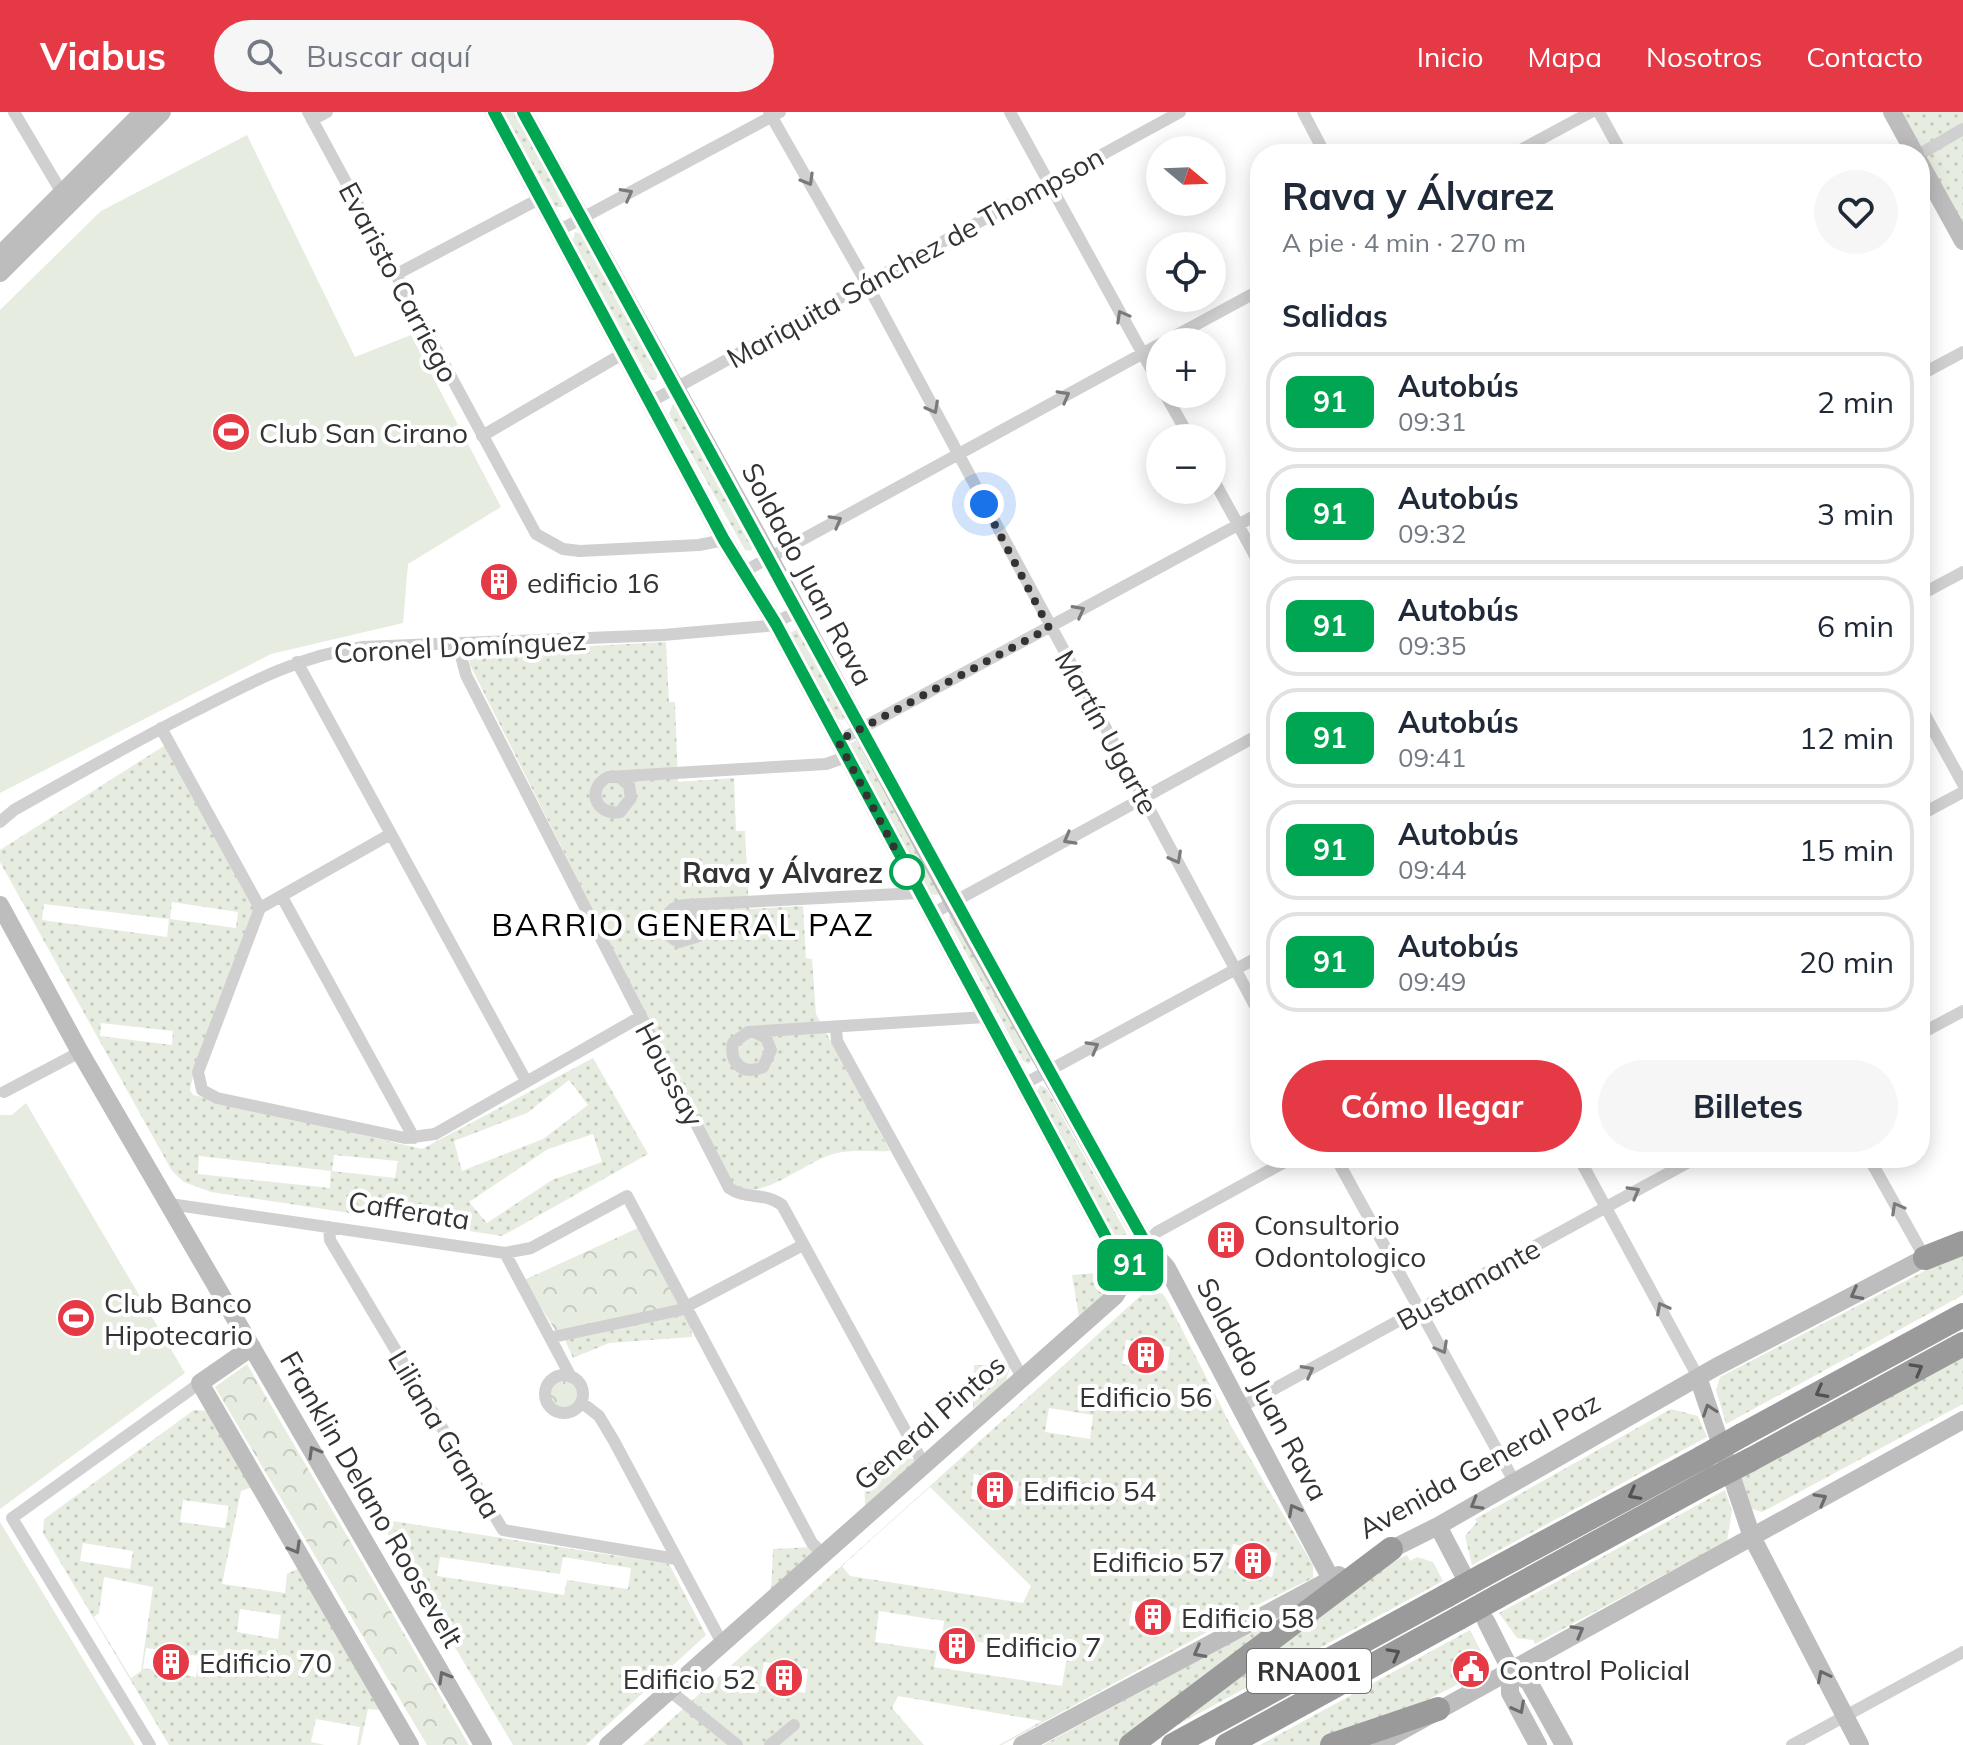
<!DOCTYPE html>
<html lang="es">
<meta charset="utf-8">
<style>
body{margin:0;font-family:Mulish,sans-serif;background:#f6f6f7;color:#1f2937;height:100vh;display:flex;flex-direction:column;font-size:30px;white-space:nowrap}
*{box-sizing:border-box;margin:0}
p{font-size:26px;color:#747a83}
.icon{flex:none;width:44px;height:44px;fill:none;stroke:currentColor;stroke-width:2;stroke-linecap:round;stroke-linejoin:round}
.map{position:relative;flex:1;overflow:hidden}
.details{position:absolute;left:1250px;top:32px;width:680px;height:1024px;display:flex;flex-direction:column;background:#fff;border-radius:32px;box-shadow:0 4px 20px #0003}
.details>*{flex:none}
.badge{padding:0 16px;border-radius:12px;font-size:28px;line-height:52px}
.needle{width:52px;rotate:109deg}
.tools{position:absolute;left:1146px;top:24px;display:grid;gap:16px}
.tools a{display:grid;place-items:center;width:80px;height:80px;border-radius:50%;background:#fff;box-shadow:0 4px 20px #0003;font-size:40px}
.you{position:absolute;width:40px;height:40px;margin:-20px;border:6px solid #fff;border-radius:50%;background:#1a73e8;box-shadow:0 0 0 12px #1a73e833}
.map>.badge{position:absolute;translate:-50% -50%;box-shadow:0 0 0 4px #fff}
h2{padding:0 32px;font-size:30px;line-height:72px}
.round{display:grid;place-items:center;flex:none;width:84px;height:84px;border-radius:42px;background:#f6f6f7}
.head{display:flex;align-items:center;justify-content:space-between;height:136px;padding:0 32px}
h1{font-size:38px;font-weight:700;line-height:60px}
.button{display:flex;gap:16px;margin-top:auto;padding:16px 32px}
.button a{flex:1;height:92px;border-radius:48px;background:#e63946;color:#fff;font-size:32px;font-weight:700;line-height:92px;text-align:center}
.button a+a{background:#f6f6f7;color:#1f2937}
ul{padding:0;list-style:none}
li{display:flex;align-items:center;gap:24px;height:100px;margin:0 16px 12px;padding:0 16px;border:4px solid #e0e1e3;border-radius:32px}
li div{flex:1}
li b{display:block;font-size:30px}
li em{font-style:normal}
li .badge{min-width:88px;font-weight:700;text-align:center}
header{display:flex;align-items:center;gap:48px;box-sizing:border-box;height:112px;padding:0 40px;background:#e63946;color:#fff}
header strong{font-size:38px}
nav{display:flex;gap:44px;margin-inline-start:auto;font-size:28px}
.search{width:560px;height:72px;background:#f6f6f7;display:flex;align-items:center;gap:20px;box-sizing:border-box;padding:0 28px;border-radius:44px;color:#747a83;font-size:30px}
.map>svg:first-child{display:block}
.grass{fill:url(#grass-dots);fill-rule:evenodd}
.forest{fill:url(#forest-crowns)}
.pitch{fill:#e6ecdf}
.lines{fill:none;stroke-linecap:round;stroke-linejoin:round}
.street{stroke:#d0d0d0;stroke-width:12}
.secondary{stroke:#bdbdbd;stroke-width:18}
.highway{stroke:#9a9a9a;stroke-width:24}
.highway-bridge{stroke:#9a9a9a;stroke-width:24}
.oneway{stroke:#7a7a7a}
.oneway2{stroke:#6a6a6a}
.oneway3{stroke:#525252}
.line-casing{stroke:#fff;stroke-width:18}
.line{stroke:#00a651;stroke-width:12}
.walk{stroke:#333;stroke-width:8;stroke-dasharray:0 14.4}
.stop-dot{fill:#fff;stroke:#00a651;stroke-width:4}
.labels{text-anchor:middle;dominant-baseline:central;stroke-width:8;stroke-linejoin:round;paint-order:stroke}
.shield{fill:#fff;stroke:#707070;stroke-width:2}
.shield-label{font-size:26px;font-weight:bold;fill:#333}
.street-label{font-size:28px;fill:#333;stroke:#fff}
.poi-label{font-size:28px;fill:#333;stroke:#fff;text-anchor:start}
.stop-label{font-size:28px;font-weight:bold;fill:#333;stroke:#fff;text-anchor:end}
.quarter-label{font-size:32px;letter-spacing:2px;fill:#000;stroke:#fff}
</style>
<header>
<strong>Viabus</strong>
<div class="search"><svg class="icon" aria-label="search" viewBox="0 0 24 24"><circle cx="10" cy="10" r="6"/><path d="M15 15l6 6"/></svg>Buscar aquí</div>
<nav><a>Inicio</a><a>Mapa</a><a>Nosotros</a><a>Contacto</a></nav>
</header>
<div class="map">
<svg width="1963" height="1633" viewBox="0 0 1963 1633">
<defs>
<pattern id="grass-dots" width="8" height="8" patternUnits="userSpaceOnUse" patternTransform="scale(2)"><rect width="8" height="8" fill="#e6ecdf"/><path d="M2 2h.1M6 6h.1" fill="none" stroke="#c6cbc0" stroke-width="1.8" stroke-linecap="round"/></pattern>
<pattern id="forest-crowns" width="20" height="18" patternUnits="userSpaceOnUse" patternTransform="scale(2)"><rect width="20" height="18" fill="#e6ecdf"/><path d="M2 6a3 3 0 1 1 6 0M12 15a3 3 0 1 1 6 0" fill="none" stroke="#c6cbc0"/></pattern>
</defs>
<rect width="100%" height="100%" fill="#fff"/>
<path class="grass" d="M 504,0 L 516,0 L 564,95 L 556,95 Z
M 1902,0 L 1963,0 L 1963,113 Z
M 575,120 L 582,122 L 658,261 L 656,268 L 649,267 L 573,128 Z
M 673,292 L 679,294 L 753,433 L 751,439 L 745,438 L 669,302 Z
M 798,517 L 845,606 L 843,608 L 836,607 L 790,521 Z
M 666,530 L 669,590 L 675,590 L 678,670 L 734,666 L 736,719 L 745,719 L 749,797 L 803,794 L 806,846 L 812,847 L 816,902 L 890,1039 C 872,1040 850,1037 833,1042 C 802,1051 758,1094 730,1071 L 470,553 L 469,544 L 477,540 Z
M 856,628 L 940,780 L 937,783 L 931,782 L 850,632 Z
M 167,632 L 256,796 L 193,964 L 190,978 L 193,983 L 422,1037 L 593,946 L 648,1042 L 502,1124 L 211,1080 L 184,1070 L 172,1059 L 0,750 L 0,738 ZM 172,790 L 238,800 L 236,816 L 170,807 ZM 44,792 L 169,807 L 167,825 L 42,808 ZM 101,911 L 173,919 L 172,933 L 100,924 ZM 569,968 L 588,993 L 543,1027 L 462,1059 L 454,1029 L 527,1001 ZM 593,1022 L 602,1050 L 552,1068 L 487,1111 L 469,1090 L 548,1037 ZM 334,1043 L 398,1049 L 395,1066 L 332,1059 ZM 199,1044 L 331,1059 L 330,1076 L 198,1062 Z
M 950,801 L 1033,946 L 1029,952 L 1023,949 L 949,809 Z
M 1040,973 L 1047,977 L 1133,1133 L 1131,1140 L 1123,1138 L 1037,980 Z
M 1963,1139 L 1963,1183 L 1726,1312 L 1716,1278 L 1720,1265 Z
M 1105,1160 L 1109,1177 L 1079,1205 L 1072,1163 Z
M 1148,1177 L 1163,1182 L 1168,1190 L 1231,1314 L 1313,1453 L 1313,1466 L 1251,1496 L 1002,1633 L 999,1633 L 1042,1609 L 898,1584 L 892,1596 L 924,1633 L 643,1633 ZM 1126,1228 L 1170,1235 L 1167,1259 L 1122,1252 ZM 1049,1296 L 1093,1303 L 1090,1327 L 1045,1320 ZM 974,1362 L 1019,1370 L 1015,1394 L 971,1387 ZM 930,1375 L 1031,1474 L 1023,1491 L 850,1464 L 842,1454 ZM 1233,1432 L 1277,1441 L 1272,1465 L 1228,1456 ZM 1133,1489 L 1177,1496 L 1173,1521 L 1129,1513 ZM 879,1499 L 944,1509 L 942,1524 L 1067,1544 L 1062,1574 L 934,1555 L 937,1539 L 875,1530 ZM 764,1550 L 808,1557 L 805,1581 L 760,1574 Z
M 684,1201 L 690,1206 L 692,1225 L 609,1231 L 573,1246 L 565,1228 Z
M 1963,1245 L 1963,1292 L 1768,1397 L 1762,1400 L 1749,1396 L 1740,1366 Z
M 974,1253 L 1011,1253 L 1005,1271 L 973,1297 Z
M 1671,1297 L 1698,1304 L 1707,1325 L 1472,1453 L 1465,1424 L 1477,1410 L 1475,1407 Z
M 194,1298 L 210,1299 L 382,1598 L 368,1597 L 360,1633 L 357,1633 L 360,1615 L 316,1607 L 311,1630 L 325,1633 L 169,1633 L 43,1421 L 44,1407 ZM 252,1375 L 299,1456 L 287,1462 L 285,1481 L 222,1472 L 241,1379 ZM 183,1388 L 229,1394 L 225,1416 L 180,1410 ZM 83,1431 L 133,1439 L 130,1457 L 80,1449 ZM 104,1465 L 153,1475 L 141,1559 L 131,1566 L 94,1505 L 99,1501 ZM 240,1497 L 281,1503 L 278,1527 L 237,1520 ZM 146,1536 L 199,1544 L 196,1565 L 143,1556 Z
M 919,1346 L 865,1395 L 864,1351 Z
M 1725,1378 L 1732,1399 L 1727,1429 L 1535,1532 L 1533,1528 L 1517,1526 L 1499,1501 Z
M 379,1407 L 669,1452 L 706,1523 L 586,1633 L 513,1633 ZM 440,1445 L 560,1462 L 563,1445 L 631,1456 L 628,1477 L 567,1468 L 564,1483 L 437,1464 Z
M 812,1435 L 813,1441 L 771,1480 L 773,1437 Z
M 1407,1443 L 1410,1449 L 1417,1445 L 1433,1450 L 1443,1469 L 1148,1629 L 1385,1454 Z
M 1311,1487 L 1119,1633 L 1043,1633 Z
M 1470,1518 L 1485,1547 L 1480,1555 L 1477,1549 L 1464,1558 L 1467,1563 L 1475,1559 L 1476,1563 L 1394,1605 L 1320,1633 L 1260,1633 Z"/>
<path class="forest" d="M 638,1116 L 680,1195 L 557,1221 L 524,1168 Z
M 247,1252 L 469,1633 L 427,1633 L 215,1275 Z
M549 1282a15 15 0 1 1 30 0a15 15 0 1 1-30 0Z"/>
<path class="pitch" d="M 247,23 L 355,245 L 411,223 L 501,395 L 408,452 L 403,511 L 271,542 L 0,681 L 0,198 L 101,99 Z
M 26,991 L 185,1261 L 0,1397 L 0,1003 L 12,1003 Z
M 0,1410 L 135,1633 L 0,1633 Z"/>
<g class="lines">
<path class="street" d="M 14,0 L 65,86
M 308,0 L 536,422 L 563,437 L 580,439 L 699,433 L 724,428
M 769,0 L 867,172 L 1260,903
M 1010,0 L 1160,273
M 1303,0 L 1325,42
M 1599,0 L 1622,42
M 312,8 L 327,0
M 1513,42 L 1591,0
M 1920,42 L 1963,17
M 558,119 L 780,0
M 395,163 L 539,87
M 1164,230 L 1260,178
M 1920,263 L 1963,240
M 1165,282 L 1190,326
M 650,290 L 1180,0
M 482,324 L 624,241
M 1212,365 L 1260,453
M 743,460 L 1160,232
M 1920,483 L 1963,460
M 458,532 L 466,563 L 729,1076 C 745,1088 766,1080 782,1093 L 923,1351
M 297,550 L 526,969
M 1920,594 L 1963,672
M 161,616 L 260,796
M 838,629 L 1260,401
M 619,665 L 629,673 L 631,686 L 620,700 C 595,704 586,676 608,665 L 826,652 L 846,645
M 1920,703 L 1963,680
M 0,710 L 14,698 C 75,664 135,629 197,598 C 251,570 302,543 363,535 L 663,523 L 767,514 L 797,500
M 389,723 L 260,796 L 198,960 L 202,978 L 217,986 L 405,1026 L 435,1022 L 640,905
M 282,785 L 414,1026
M 684,793 L 695,797 L 701,814 L 696,825 L 679,830 C 658,821 662,796 684,793 L 918,781
M 930,803 L 1260,622
M 836,916 L 837,929 L 1022,1265
M 754,920 L 766,926 L 771,938 L 763,955 C 743,964 729,951 733,931 L 748,920 L 985,905
M 1920,922 L 1963,899
M 1024,972 L 1260,844
M 4,980 L 80,940
M 1336,1046 L 1514,1369
M 1579,1046 L 1698,1265
M 1869,1046 L 1925,1146
M 170,1092 L 505,1141 L 531,1136 L 627,1084 L 812,1431 L 823,1442
M 329,1115 L 330,1128 L 503,1418 L 676,1447
M 1146,1132 L 1157,1120 L 1292,1046
M 505,1141 L 571,1265
M 553,1225 L 680,1198 L 803,1133
M545 1282a19 19 0 1 1 38 0a19 19 0 1 1-38 0Z
M 581,1290 L 599,1304 L 614,1329 L 722,1531
M 1239,1296 L 1696,1046
M 670,1579 L 737,1633
M 150,1633 L 12,1406 L 200,1271
M 770,1633 L 794,1613
M 1792,1633 L 1963,1540"/>
<path class="secondary" d="M 494,0 L 724,428 L 776,512 L 1117,1146 L 1127,1153 L 1167,1156 L 1331,1467
M 523,0 L 770,446 L 953,790 L 1146,1132 L 1167,1156
M 1892,0 L 1915,42
M 1920,51 L 1963,129
M 0,143 L 143,0
M 0,161 L 162,0
M 0,793 L 80,940 L 483,1633
M 252,1235 L 200,1271 L 410,1633
M 1698,1265 L 1752,1425 L 1860,1633
M 1438,1414 L 1462,1460
M 1380,1443 L 1438,1414 L 1716,1255 L 1934,1141
M 1486,1509 L 1510,1557 L 1510,1581 L 1538,1633
M 1510,1557 L 1529,1570 L 1564,1633
M 608,1633 L 1115,1184 L 1138,1146
M 1022,1633 L 1339,1463
M 1376,1633 L 1963,1308"/>
<path class="highway" d="M 1925,1146 L 1963,1131
M 1742,1323 L 1963,1203
M 1750,1348 L 1963,1232
M 1484,1463 L 1703,1345
M 1497,1485 L 1711,1368
M 1131,1633 L 1391,1437
M 1173,1633 L 1446,1484
M 1227,1633 L 1459,1506
M 1332,1633 L 1438,1597"/>
<path class="highway-bridge" d="M 1703,1345 L 1742,1323
M 1711,1368 L 1750,1348
M 1446,1484 L 1484,1463
M 1459,1506 L 1497,1485"/>
</g>
<defs><path id="oneway-chevron" d="M-2-3.5L2.5 0L-2 3.5" fill="none" stroke-width="1.6" stroke-linecap="round" stroke-linejoin="round" transform="scale(2)"/></defs>
<g class="oneway">
<use href="#oneway-chevron" transform="translate(808 68) rotate(60)"/>
<use href="#oneway-chevron" transform="translate(627 82) rotate(-28)"/>
<use href="#oneway-chevron" transform="translate(1122 204) rotate(-119)"/>
<use href="#oneway-chevron" transform="translate(1064 284) rotate(-29)"/>
<use href="#oneway-chevron" transform="translate(933 296) rotate(62)"/>
<use href="#oneway-chevron" transform="translate(836 409) rotate(-29)"/>
<use href="#oneway-chevron" transform="translate(1079 499) rotate(-28)"/>
<use href="#oneway-chevron" transform="translate(1069 727) rotate(151)"/>
<use href="#oneway-chevron" transform="translate(1176 746) rotate(62)"/>
<use href="#oneway-chevron" transform="translate(1093 935) rotate(-29)"/>
<use href="#oneway-chevron" transform="translate(1634 1080) rotate(-29)"/>
<use href="#oneway-chevron" transform="translate(1897 1096) rotate(-119)"/>
<use href="#oneway-chevron" transform="translate(1662 1196) rotate(-118)"/>
<use href="#oneway-chevron" transform="translate(1442 1236) rotate(61)"/>
<use href="#oneway-chevron" transform="translate(1308 1259) rotate(-28)"/>
</g>
<g class="oneway2">
<use href="#oneway-chevron" transform="translate(1856 1182) rotate(152)"/>
<use href="#oneway-chevron" transform="translate(1709 1298) rotate(-109)"/>
<use href="#oneway-chevron" transform="translate(314 1340) rotate(-120)"/>
<use href="#oneway-chevron" transform="translate(1821 1387) rotate(-29)"/>
<use href="#oneway-chevron" transform="translate(1476 1392) rotate(150)"/>
<use href="#oneway-chevron" transform="translate(1294 1398) rotate(-118)"/>
<use href="#oneway-chevron" transform="translate(295 1436) rotate(60)"/>
<use href="#oneway-chevron" transform="translate(1578 1519) rotate(-29)"/>
<use href="#oneway-chevron" transform="translate(1199 1540) rotate(152)"/>
<use href="#oneway-chevron" transform="translate(1823 1564) rotate(-117)"/>
<use href="#oneway-chevron" transform="translate(444 1565) rotate(-120)"/>
<use href="#oneway-chevron" transform="translate(1519 1596) rotate(62)"/>
</g>
<g class="oneway3">
<use href="#oneway-chevron" transform="translate(1917 1257) rotate(-29)"/>
<use href="#oneway-chevron" transform="translate(1821 1280) rotate(152)"/>
<use href="#oneway-chevron" transform="translate(1634 1382) rotate(152)"/>
<use href="#oneway-chevron" transform="translate(1394 1542) rotate(-29)"/>
</g>
<g class="lines">
<g class="line-casing">
<path id="line" d="M 494,0 L 724,428 L 776,512 L 1117,1146 L 1133,1154 L 1146,1132 C 935,757 732,377 523,0"/>
</g>
<use href="#line" class="line"/>
<path class="walk" d="M 907,760 L 838,629 L 1049,516 L 984,392"/>
</g>
<defs>
<g id="stadium-disc" transform="scale(2)"><circle r="9.5" fill="#e63946" stroke="#fff"/><path d="M0-5a6.5 5 0 1 0 0 10a6.5 5 0 1 0 0-10ZM-3.5-1.8h7v3.6h-7Z" fill="#fff"/></g>
<g id="building-disc" transform="scale(2)"><circle r="9.5" fill="#e63946" stroke="#fff"/><path d="M-4-6H4V6H1V3H-1V6H-4ZM-2.5-4.3h1.7v1.8h-1.7ZM.8-4.3h1.7v1.8H.8ZM-2.5-1h1.7V.8h-1.7ZM.8-1h1.7V.8H.8Z" fill="#fff"/></g>
<g id="civic-disc" transform="scale(2)"><circle r="9.5" fill="#e63946" stroke="#fff"/><path d="M-.6-6.5H3V-4.5H.6V-3L4-1V1h2V6H-6V1h2V-1L-.6-3ZM-1.2 2.5V6h2.4V2.5Z" fill="#fff"/></g>
</defs>
<g fill-rule="evenodd">
<use href="#stadium-disc" x="231" y="320"/>
<use href="#building-disc" x="499" y="470"/>
<use href="#building-disc" x="1226" y="1128"/>
<use href="#stadium-disc" x="76" y="1206"/>
<use href="#building-disc" x="1146" y="1243"/>
<use href="#building-disc" x="995" y="1378"/>
<use href="#building-disc" x="1253" y="1449"/>
<use href="#building-disc" x="1153" y="1505"/>
<use href="#building-disc" x="957" y="1534"/>
<use href="#building-disc" x="171" y="1550"/>
<use href="#civic-disc" x="1471" y="1557"/>
<use href="#building-disc" x="784" y="1566"/>
</g>
<circle class="stop-dot" cx="907" cy="760" r="16"/>
<g class="labels">
<rect class="shield" x="1247" y="1537" width="124" height="44" rx="6"/>
<g class="shield-label">
<text x="1309" y="1559">RNA001</text>
</g>
<g class="street-label">
<text transform="translate(915 145) rotate(-29)">Mariquita Sánchez de Thompson</text>
<text transform="translate(399 170) rotate(62)">Evaristo Carriego</text>
<text transform="translate(808 462) rotate(62)">Soldado Juan Rava</text>
<text transform="translate(460 534) rotate(-3)">Coronel Domínguez</text>
<text transform="translate(1107 620) rotate(61)">Martín Ugarte</text>
<text transform="translate(670 962) rotate(62)">Houssay</text>
<text transform="translate(409 1098) rotate(9)">Cafferata</text>
<text transform="translate(1468 1172) rotate(-29)">Bustamante</text>
<text transform="translate(1263 1277) rotate(62)">Soldado Juan Rava</text>
<text transform="translate(929 1310) rotate(-41)">General Pintos</text>
<text transform="translate(445 1322) rotate(59)">Liliana Granda</text>
<text transform="translate(1479 1353) rotate(-29)">Avenida General Paz</text>
<text transform="translate(372 1387) rotate(60)">Franklin Delano Roosevelt</text>
</g>
<g class="poi-label">
<text x="259" y="320">Club San Cirano</text>
<text x="527" y="470">edificio 16</text>
<text x="1254" y="1112">Consultorio<tspan x="1254" dy="32">Odontologico</tspan></text>
<text x="104" y="1190">Club Banco<tspan x="104" dy="32">Hipotecario</tspan></text>
<text x="1146" y="1284" text-anchor="middle">Edificio 56</text>
<text x="1023" y="1378">Edificio 54</text>
<text x="1225" y="1449" text-anchor="end">Edificio 57</text>
<text x="1181" y="1505">Edificio 58</text>
<text x="985" y="1534">Edificio 7</text>
<text x="199" y="1550">Edificio 70</text>
<text x="1499" y="1557">Control Policial</text>
<text x="756" y="1566" text-anchor="end">Edificio 52</text>
</g>
<g class="stop-label">
<text x="883" y="760">Rava y Álvarez</text>
</g>
<g class="quarter-label">
<text x="683" y="812">BARRIO GENERAL PAZ</text>
</g>
</g>
</svg>
<div class="tools">
<a><svg class="needle" viewBox="-14 -14 28 28"><path d="M0-13l5 13h-10z" fill="#e53935"/><path d="M0 13l5-13h-10z" fill="#747a83"/></svg></a>
<a><svg class="icon" aria-label="locate" viewBox="0 0 24 24"><circle cx="12" cy="12" r="6"/><path d="M12 2v4M12 18v4M2 12h4M18 12h4"/></svg></a>
<a>+</a>
<a>−</a>
</div>
<div class="you" style="left:984px;top:392px"></div>
<b class="badge" style="left:1130px;top:1153px;background:#00a651;color:#fff">91</b>
<section class="details">
<div class="head"><div><h1>Rava y Álvarez</h1><p>A pie · 4 min · 270 m</p></div><a class="round"><svg class="icon" aria-label="heart" viewBox="0 0 24 24"><path d="M12 20l-8-8c-3-5 5-10 8-4 3-6 11-1 8 4z"/></svg></a></div>
<h2>Salidas</h2>
<ul>
<li><span class="badge" style="background:#00a651;color:#fff">91</span><div><b>Autobús</b><p>09:31</p></div><em>2 min</em></li>
<li><span class="badge" style="background:#00a651;color:#fff">91</span><div><b>Autobús</b><p>09:32</p></div><em>3 min</em></li>
<li><span class="badge" style="background:#00a651;color:#fff">91</span><div><b>Autobús</b><p>09:35</p></div><em>6 min</em></li>
<li><span class="badge" style="background:#00a651;color:#fff">91</span><div><b>Autobús</b><p>09:41</p></div><em>12 min</em></li>
<li><span class="badge" style="background:#00a651;color:#fff">91</span><div><b>Autobús</b><p>09:44</p></div><em>15 min</em></li>
<li><span class="badge" style="background:#00a651;color:#fff">91</span><div><b>Autobús</b><p>09:49</p></div><em>20 min</em></li>
</ul>
<div class="button"><a>Cómo llegar</a><a>Billetes</a></div>
</section>
</div>
